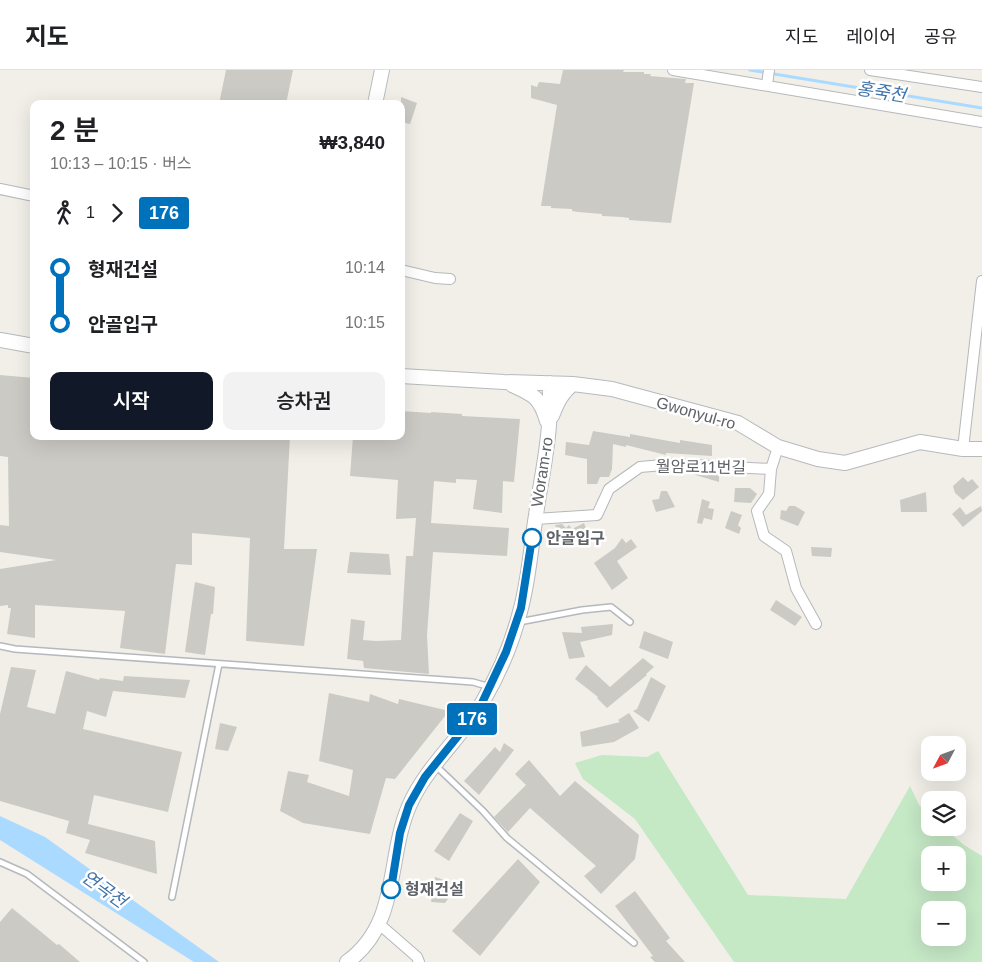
<!DOCTYPE html>
<html lang="ko">
<meta charset="utf-8">
<style>
body{margin:0;font-family:Arial,"Noto Sans KR",sans-serif;background:#f2f2f2;color:#202124;height:100vh;display:flex;flex-direction:column;font-size:19px;white-space:nowrap}
*{box-sizing:border-box;margin:0}
p{font-size:16px;color:#757577}
.icon{flex:none;width:28px;height:28px;fill:none;stroke:currentColor;stroke-width:2;stroke-linecap:round;stroke-linejoin:round}
.map{position:relative;flex:1;overflow:hidden}
.drawer{position:absolute;left:30px;top:30px;width:375px;height:340px;display:flex;flex-direction:column;background:#fff;border-radius:10px;box-shadow:0 5px 20px #0002}
.drawer>*{flex:none}
.badge{padding:0 10px;border-radius:4px;font-size:18px;line-height:32px}
.needle{width:32px;rotate:229deg}
.fabs{position:absolute;left:921px;top:666px;display:grid;gap:10px}
.fabs a{display:grid;place-items:center;width:45px;height:45px;border-radius:10px;background:#fff;box-shadow:0 5px 20px #0002;font-size:25px}
.map>.badge{position:absolute;translate:-50% -50%;box-shadow:0 0 0 2px #fff}
.legs{display:flex;align-items:center;gap:8px;height:55px;padding:0 20px;font-size:16px}
.legs p{margin-inline-start:auto}
.overview{display:flex;align-items:center;justify-content:space-between;height:85px;padding:0 20px}
h1{font-size:28px;font-weight:600;line-height:38px}
.action{display:flex;gap:10px;margin-top:auto;padding:10px 20px}
.action a{flex:1;height:58px;border-radius:10px;background:#111827;color:#fff;font-size:20px;font-weight:600;line-height:58px;text-align:center}
.action a+a{background:#f2f2f2;color:#202124}
ul{padding:0 20px;list-style:none}
li{display:flex;align-items:center;gap:18px;height:55px;font-size:19px}
li i{display:grid;place-items:center;width:8px;height:100%;margin:0 6px;background:currentColor}
li i::after{content:'';width:12px;height:12px;margin:-6px;border:4px solid;border-radius:50%;background:#fff}
li p{margin-inline-start:auto}
li:first-child i{background:linear-gradient(#0000 50%,currentColor 0)}
li:last-child i{background:linear-gradient(currentColor 50%,#0000 0)}
header{display:flex;align-items:center;gap:30px;box-sizing:border-box;height:70px;padding:0 25px;background:#fff;border-bottom:1px solid #e0e0e0}
header strong{font-size:24px}
nav{display:flex;gap:28px;margin-inline-start:auto;font-size:18px}
.map>svg:first-child{display:block}
.green{fill:#c5e8c5;fill-rule:evenodd}
.water{fill:#aadaff}
.lines{fill:none;stroke-linecap:round;stroke-linejoin:round}
.stream{stroke:#aadaff;stroke-width:3}
.building{fill:#cccac5}
.lane-casing{stroke:#b5b8bc;stroke-width:8}
.street-casing{stroke:#b5b8bc;stroke-width:12}
.secondary-casing{stroke:#b6babf;stroke-width:16}
.lane{stroke:#fff;stroke-width:5}
.street{stroke:#fff;stroke-width:10}
.secondary{stroke:#fff;stroke-width:14}
.line-1-casing{stroke:#fff;stroke-width:11}
.line-1{stroke:#0072bc;stroke-width:8}
.stop-1-dot{fill:#fff;stroke:#0072bc;stroke-width:2.5}
.labels{text-anchor:middle;dominant-baseline:central;stroke-width:5;stroke-linejoin:round;paint-order:stroke}
.street-label{font-size:16px;fill:#5f6368;stroke:#fff}
.stop-label{font-size:16px;font-weight:bold;fill:#5f6368;stroke:#fff;text-anchor:start}
.water-label{font-size:18px;font-style:italic;fill:#4174aa;stroke:#fff}
</style>
<header>
<strong>지도</strong>
<nav><a>지도</a><a>레이어</a><a>공유</a></nav>
</header>
<div class="map">
<svg width="982" height="892" viewBox="0 0 982 892">
<rect width="100%" height="100%" fill="#f1efe8"/>
<path class="green" d="M 658,681 L 748,825 L 846,829 L 910,716 L 919,735 L 930,745 L 930,758 L 944,758 L 964,775 L 982,786 L 982,892 L 734,892 L 635,749 L 583,709 L 575,693 L 602,685 L 647,687 ZM 930,785 L 958,785 L 958,812 L 930,812 ZM 930,840 L 958,840 L 958,868 L 930,868 Z"/>
<path class="water" d="M 0,746 L 45,767 L 219,892 L 194,892 L 0,770 Z"/>
<g class="lines">
<path class="stream" d="M 750,0 L 982,38"/>
</g>
<path class="building" d="M 226,0 L 293,0 L 286,34 L 219,34 Z
M 563,0 L 624,0 L 623,2 L 644,2 L 644,4 L 651,4 L 650,6 L 686,9 L 685,13 L 694,13 L 671,153 L 629,150 L 629,148 L 622,147 L 602,146 L 602,144 L 578,142 L 572,141 L 572,139 L 551,138 L 551,136 L 541,136 L 557,35 L 531,28 L 531,15 L 537,17 L 539,12 L 560,14 Z
M 401,27 L 417,33 L 410,54 L 401,52 Z
M 0,305 L 34,308 L 34,366 L 290,366 L 284,479 L 317,479 L 304,576 L 246,571 L 250,468 L 192,463 L 192,495 L 176,494 L 165,584 L 120,578 L 125,541 L 35,535 L 35,568 L 7,564 L 11,538 L 8,538 L 8,535 L 0,536 L 0,499 L 56,490 L 0,482 L 0,455 L 9,456 L 8,387 L 0,386 Z
M 401,341 L 431,343 L 431,342 L 462,344 L 462,346 L 520,349 L 514,412 L 503,411 L 502,443 L 473,439 L 477,410 L 456,409 L 456,413 L 434,411 L 431,453 L 509,458 L 507,486 L 433,482 L 427,565 L 429,604 L 364,598 L 363,591 L 347,589 L 351,549 L 365,551 L 363,570 L 376,571 L 401,570 L 406,486 L 413,486 L 416,448 L 396,449 L 398,410 L 350,406 L 353,366 L 401,366 Z
M 593,361 L 630,367 L 630,364 L 680,373 L 680,370 L 712,375 L 712,386 L 666,383 L 666,385 L 626,375 L 626,377 L 613,374 L 612,399 L 609,407 L 600,407 L 597,414 L 587,414 L 587,389 L 565,385 L 566,372 L 589,375 Z
M 689,402 L 719,403 L 719,412 L 689,403 Z
M 963,407 L 968,412 L 972,409 L 979,417 L 963,430 L 955,423 L 953,416 Z
M 735,418 L 750,418 L 757,424 L 751,433 L 734,432 Z
M 661,421 L 667,421 L 675,437 L 656,442 L 652,430 L 659,429 Z
M 926,422 L 927,442 L 901,442 L 900,430 Z
M 702,429 L 710,432 L 708,438 L 714,439 L 712,450 L 704,448 L 702,454 L 697,453 Z
M 789,436 L 795,436 L 805,442 L 798,456 L 780,449 L 781,440 L 786,441 Z
M 981,436 L 982,441 L 963,457 L 952,444 L 960,437 L 966,445 Z
M 731,441 L 742,445 L 738,455 L 741,458 L 739,464 L 725,458 Z
M 584,453 L 589,466 L 562,472 L 555,455 L 562,454 L 566,458 L 569,455 L 572,459 Z
M 622,468 L 626,473 L 631,469 L 637,477 L 617,491 L 628,508 L 612,520 L 594,493 L 615,478 Z
M 811,477 L 832,478 L 831,487 L 812,486 Z
M 350,482 L 389,484 L 391,505 L 347,503 Z
M 195,512 L 215,517 L 213,544 L 211,544 L 205,585 L 185,582 Z
M 776,530 L 802,547 L 795,556 L 770,540 Z
M 613,554 L 612,565 L 580,572 L 585,587 L 569,589 L 562,562 L 582,563 L 581,557 Z
M 644,561 L 673,572 L 668,589 L 639,578 Z
M 643,588 L 654,597 L 646,604 L 647,605 L 607,638 L 597,628 L 598,627 L 575,609 L 586,595 L 610,617 Z
M 11,597 L 36,600 L 27,637 L 55,644 L 66,601 L 99,610 L 100,608 L 123,611 L 124,606 L 190,610 L 185,628 L 113,621 L 106,647 L 87,641 L 83,659 L 182,682 L 168,742 L 94,725 L 88,754 L 155,771 L 157,804 L 85,783 L 90,770 L 66,763 L 69,751 L 0,731 L 0,644 Z
M 651,607 L 666,616 L 649,652 L 633,641 L 637,639 Z
M 329,623 L 369,632 L 370,624 L 398,634 L 399,629 L 449,641 L 395,709 L 386,708 L 370,764 L 303,753 L 280,741 L 288,701 L 309,705 L 307,712 L 349,726 L 353,700 L 319,691 Z
M 629,643 L 639,658 L 614,672 L 582,677 L 580,662 L 620,652 L 618,650 Z
M 220,653 L 237,657 L 228,681 L 215,679 Z
M 504,673 L 514,680 L 479,725 L 464,711 L 495,677 L 500,682 Z
M 529,690 L 560,726 L 575,711 L 639,765 L 635,789 L 601,824 L 584,806 L 596,796 L 530,738 L 508,762 L 494,747 L 526,715 L 515,704 Z
M 460,743 L 473,751 L 449,791 L 434,781 Z
M 518,789 L 540,812 L 480,886 L 452,861 Z
M 435,807 L 447,811 L 450,826 L 445,833 L 431,832 Z
M 635,821 L 670,868 L 666,871 L 685,892 L 655,892 L 650,887 L 653,886 L 615,836 Z
M 12,838 L 57,875 L 59,874 L 80,892 L 0,892 L 0,852 Z"/>
<g class="lines">
<g class="lane-casing">
<path id="lane" d="M 519,552 L 582,540 L 611,537 L 630,552
M 0,576 L 15,579 L 473,612 L 490,617
M 435,695 L 483,741 L 507,768 L 634,873
M 0,792 L 27,804 L 144,892
M 172,827 L 219,594"/>
</g>
<g class="street-casing">
<path id="street" d="M 673,0 L 982,52
M 870,0 L 982,17
M 767,15 L 769,0
M 0,119 L 34,126
M 401,200 L 435,208 L 450,209
M 778,377 L 771,399 L 769,424 L 757,441 L 764,466 L 786,481 L 796,518 L 816,554
M 963,379 L 982,211
M 535,449 L 597,445 L 609,419 L 640,397 L 675,394 L 771,399
M 378,853 L 417,887 L 419,892"/>
</g>
<g class="secondary-casing">
<path id="secondary" d="M 375,34 L 382,0
M 0,270 L 34,276
M 401,306 L 504,312 L 573,314 L 612,319 L 738,353 L 778,377 L 818,389 L 845,393 L 920,372 L 963,379 L 982,379
M 512,315 C 534,325 540,327 547,351
M 552,346 C 557,333 562,322 573,314
M 347,892 C 401,853 386,787 410,734 C 427,696 461,668 482,633 C 499,604 513,571 521,538 C 529,508 531,476 536,445 C 540,415 547,385 549,355 C 550,341 550,327 550,313"/>
</g>
<use href="#lane" class="lane"/>
<use href="#street" class="street"/>
<use href="#secondary" class="secondary"/>
</g>
<g class="lines">
<g class="line-1-casing">
<path id="line-1" d="M 391,819 L 400,763 L 409,735 L 425,707 L 470,651 L 482,633 L 506,582 L 521,538 L 532,468"/>
</g>
<use href="#line-1" class="line-1"/>
</g>
<g class="stop-1-dot">
<circle cx="532" cy="468" r="9"/>
<circle cx="391" cy="819" r="9"/>
</g>
<g class="labels">
<g class="street-label">
<text transform="translate(696 343) rotate(16)">Gwonyul-ro</text>
<text transform="translate(701 397) rotate(1)">월암로11번길</text>
<text transform="translate(542 402) rotate(-81)">Woram-ro</text>
</g>
<g class="stop-label">
<text x="546" y="468">안골입구</text>
<text x="405" y="819">형재건설</text>
</g>
<g class="water-label">
<text transform="translate(881 22) rotate(9)">홍죽천</text>
<text transform="translate(104 819) rotate(36)">연곡천</text>
</g>
</g>
</svg>
<div class="fabs">
<a><svg class="needle" viewBox="-14 -14 28 28"><path d="M0-13l5 13h-10z" fill="#e53935"/><path d="M0 13l5-13h-10z" fill="#757577"/></svg></a>
<a><svg class="icon" aria-label="layers" viewBox="0 0 24 24"><path d="M12 4l9 5-9 5-9-5zM3 14l9 5 9-5"/></svg></a>
<a>+</a>
<a>−</a>
</div>
<b class="badge" style="left:472px;top:649px;background:#0072bc;color:#fff">176</b>
<section class="drawer">
<div class="overview"><div><h1>2 분</h1><p>10:13 – 10:15 · 버스</p></div><b>₩3,840</b></div>
<div class="legs"><svg class="icon" aria-label="walk" viewBox="0 0 24 24"><circle cx="13" cy="4" r="2"/><path d="M13 8l-2 6 4 7M11 14l-3 7M7 12l3-4h3l4 4"/></svg>1<svg class="icon" aria-label="forward" viewBox="0 0 24 24"><path d="M9 5l7 7-7 7"/></svg><b class="badge" style="background:#0072bc;color:#fff">176</b></div>
<ul>
<li><i style="color:#0072bc"></i><b>형재건설</b><p>10:14</p></li>
<li><i style="color:#0072bc"></i><b>안골입구</b><p>10:15</p></li>
</ul>
<div class="action"><a>시작</a><a>승차권</a></div>
</section>
</div>
